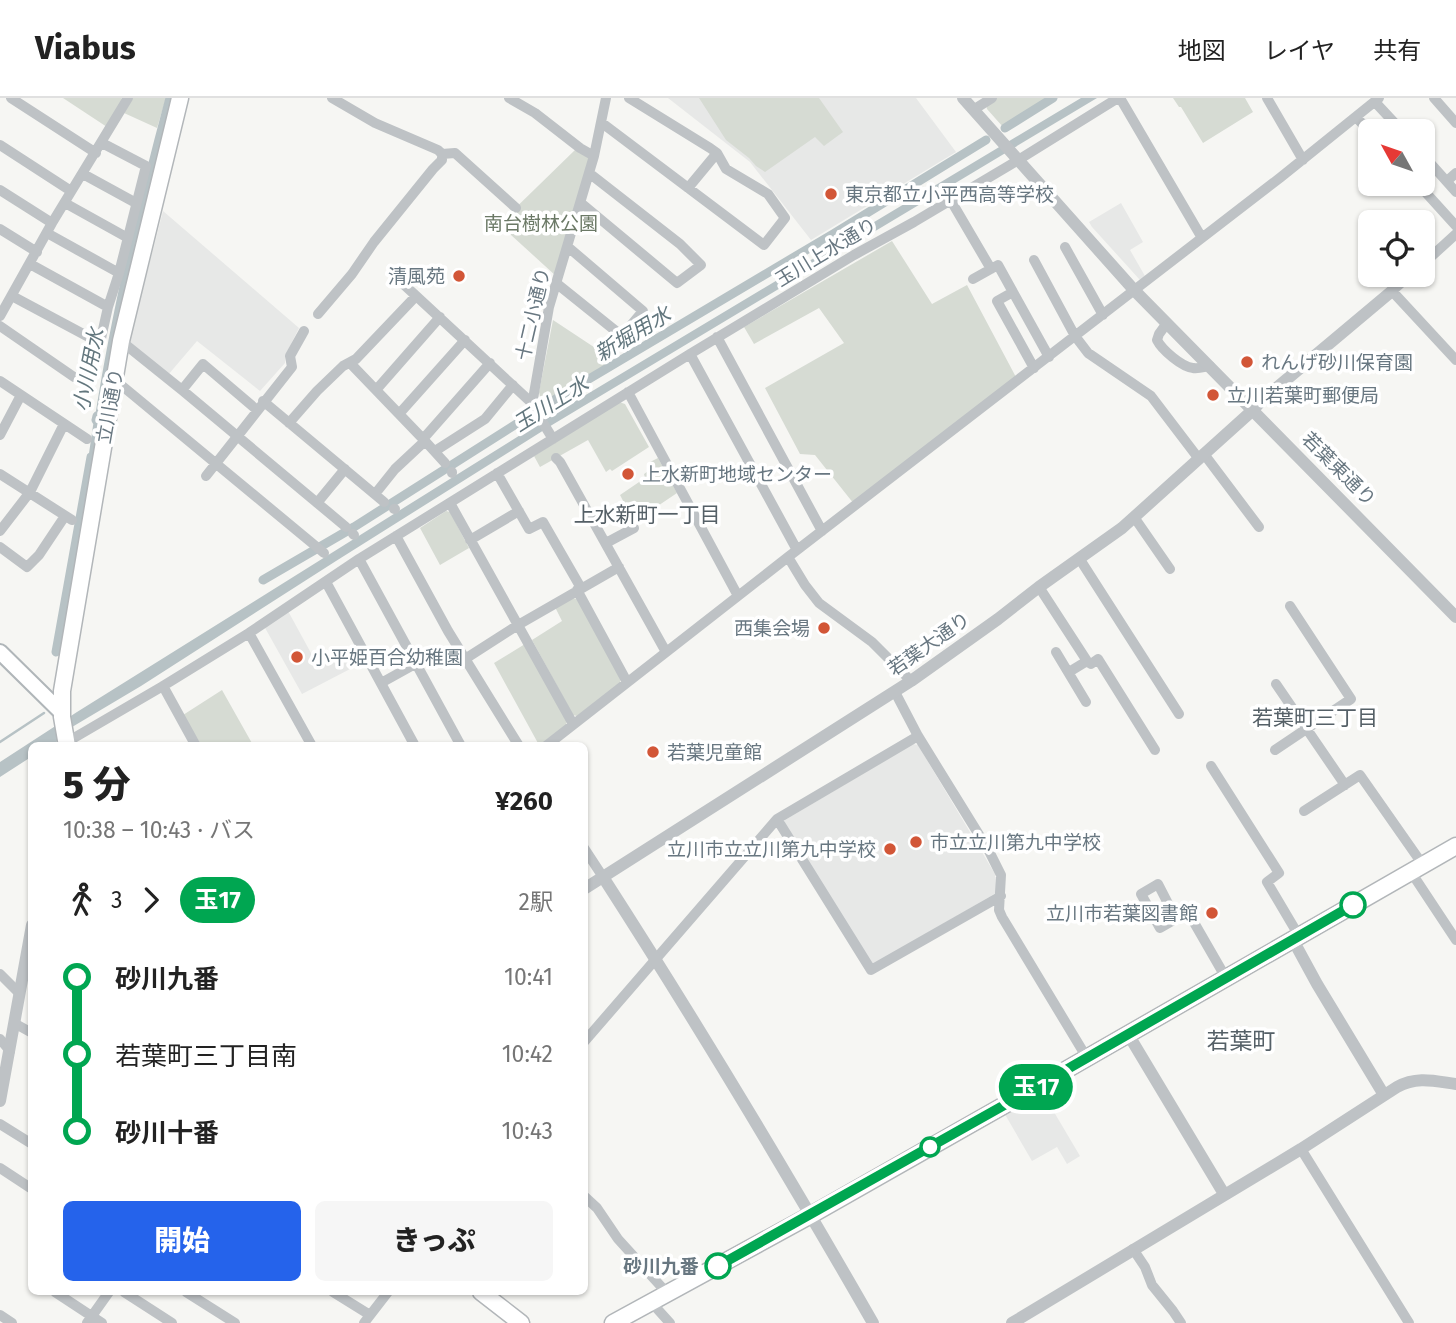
<!DOCTYPE html>
<html lang="ja">
<meta charset="utf-8">
<style>
body{margin:0;font-family:"Fira Sans","Noto Sans JP",sans-serif;background:#f6f6f6;color:#222;height:100vh;display:flex;flex-direction:column;font-size:26px;white-space:nowrap}
*{box-sizing:border-box;margin:0}
p{font-size:23px;color:#767676}
.icon{flex:none;width:38px;height:38px;fill:none;stroke:currentColor;stroke-width:2;stroke-linecap:round;stroke-linejoin:round}
.map{position:relative;flex:1;overflow:hidden}
.sheet{position:absolute;left:28px;top:644px;width:560px;height:553px;display:flex;flex-direction:column;background:#fff;border-radius:10px;box-shadow:0 2px 5px #0004}
.sheet>*{flex:none}
.badge{padding:0 14px;border-radius:23px;font-size:24px;line-height:46px}
.needle{width:46px;rotate:310deg}
.controls{position:absolute;left:1358px;top:21px;display:grid;gap:14px}
.controls a{display:grid;place-items:center;width:77px;height:77px;border-radius:10px;background:#fff;box-shadow:0 2px 5px #0004;font-size:35px}
.map>.badge{position:absolute;translate:-50% -50%;box-shadow:0 0 0 4px #fff}
.legs{display:flex;align-items:center;gap:10px;height:77px;padding:0 35px;font-size:23px}
.legs p{margin-inline-start:auto}
.summary{display:flex;align-items:center;justify-content:space-between;height:119px;padding:0 35px}
h1{font-size:38px;font-weight:800;line-height:52px}
.primary-button{display:flex;gap:14px;margin-top:auto;padding:14px 35px}
.primary-button a{flex:1;height:80px;border-radius:10px;background:#2563eb;color:#fff;font-size:28px;font-weight:800;line-height:80px;text-align:center}
.primary-button a+a{background:#f6f6f6;color:#222}
ul{padding:0 35px;list-style:none}
li{display:flex;align-items:center;gap:24px;height:77px;font-size:26px}
li i{display:grid;place-items:center;width:10px;height:100%;margin:0 9px;background:currentColor}
li i::after{content:'';width:18px;height:18px;margin:-9px;border:5px solid;border-radius:50%;background:#fff}
li p{margin-inline-start:auto}
li:first-child i{background:linear-gradient(#0000 50%,currentColor 0)}
li:last-child i{background:linear-gradient(currentColor 50%,#0000 0)}
header{display:flex;align-items:center;gap:42px;box-sizing:border-box;height:98px;padding:0 35px;background:#fff;border-bottom:2px solid #e0e0e0}
header strong{font-size:33px}
nav{display:flex;gap:38px;margin-inline-start:auto;font-size:24px}
.map>svg:first-child{display:block}
.built{fill:#e7e8e7}
.green{fill:#d6dbd3}
.water{fill:#b7c2c5}
.lines{fill:none;stroke-linecap:round;stroke-linejoin:round}
.stream{stroke:#b7c2c5;stroke-width:2.5}
.canal{stroke:#b7c2c5;stroke-width:9}
.secondary-casing{stroke:#b0b6b9;stroke-width:18}
.primary-casing{stroke:#b2b6b9;stroke-width:19}
.minor{stroke:#bec2c5;stroke-width:10}
.tertiary{stroke:#bec2c5;stroke-width:12}
.secondary{stroke:#fff;stroke-width:14}
.primary{stroke:#fff;stroke-width:16}
.line-1-casing{stroke:#fff;stroke-width:16}
.line-1{stroke:#00a651;stroke-width:10}
.poi-dot{fill:#d25637;stroke:#fff;stroke-width:2.5}
.stop-1-dot{fill:#fff;stroke:#00a651;stroke-width:3.5}
.labels{text-anchor:middle;dominant-baseline:central;stroke-width:7;stroke-linejoin:round;paint-order:stroke}
.poi-label{font-size:19px;fill:#687781;stroke:#fff;text-anchor:start}
.park-label{font-size:19px;fill:#6b7966;stroke:#fff}
.street-label{font-size:19px;fill:#687781;stroke:#fff}
.stop-label{font-size:19px;font-weight:bold;fill:#687781;stroke:#fff;text-anchor:end}
.water-label{font-size:21px;font-style:italic;fill:#63777e;stroke:#fff}
.neighbourhood-label{font-size:21px;fill:#556067;stroke:#fff}
.quarter-label{font-size:23px;fill:#556067;stroke:#fff}
</style>
<header>
<strong>Viabus</strong>
<nav><a>地図</a><a>レイヤ</a><a>共有</a></nav>
</header>
<div class="map">
<svg width="1456" height="1225" viewBox="0 0 1456 1225">
<rect width="100%" height="100%" fill="#f6f6f3"/>
<path class="built" d="M 668,0 L 916,0 L 956,54 L 811,142 L 750,64 Z
M 1121,105 L 1143,144 L 1130,152 L 1145,178 L 1140,182 L 1092,129 L 1089,124 Z
M 163,113 L 299,230 L 285,258 L 285,265 L 260,293 L 197,243 L 168,277 L 129,245 Z
M 288,513 L 317,566 L 342,553 L 352,570 L 302,596 L 264,528 Z
M 913,646 L 918,647 L 995,776 L 996,795 L 874,866 L 870,865 L 784,727 L 785,722 Z
M 1041,992 L 1080,1058 L 1067,1066 L 1057,1049 L 1032,1063 L 1003,1013 Z"/>
<path class="green" d="M 63,0 L 121,0 L 123,1 L 107,29 Z
M 133,0 L 166,0 L 157,30 L 124,15 Z
M 699,0 L 819,0 L 843,34 L 824,48 L 815,39 L 765,74 L 756,68 L 749,60 L 726,42 Z
M 997,0 L 1049,0 L 1003,29 L 987,11 L 986,6 Z
M 1173,0 L 1245,0 L 1253,14 L 1203,45 L 1181,9 L 1179,9 Z
M 576,51 L 590,61 L 556,178 L 499,126 Z
M 892,143 L 932,206 L 967,187 L 1017,281 L 854,406 L 815,357 L 800,356 L 765,290 L 844,245 L 819,210 L 754,246 L 744,229 Z
M 553,222 L 615,263 L 542,308 L 539,294 Z
M 619,304 L 625,306 L 649,349 L 612,373 L 610,371 L 606,374 L 588,342 L 540,369 L 534,358 Z
M 658,360 L 677,395 L 634,424 L 620,397 L 645,380 L 644,376 L 651,371 L 648,365 Z
M 446,413 L 450,414 L 469,450 L 440,467 L 420,430 Z
M 572,500 L 577,501 L 621,580 L 620,585 L 577,618 L 573,617 L 532,542 L 562,523 L 555,509 Z
M 525,546 L 567,623 L 566,627 L 540,647 L 539,647 L 494,565 Z
M 222,592 L 253,647 L 201,647 L 183,617 Z"/>
<path class="water" d="M 1081,0 L 1097,0 L 552,327 L 336,463 L 141,588 L 62,635 L 62,641 L 50,647 L 32,648 L 31,659 L 0,679 L 0,664 L 77,614 L 549,319 Z"/>
<g class="lines">
<path class="stream" d="M 0,644 L 44,615"/>
<path class="canal" d="M 1005,30 L 1053,0
M 263,482 L 354,429 L 562,297 L 833,136 L 986,42
M 56,554 L 91,359 L 93,359 L 98,325 L 96,322 L 97,318 L 100,316 C 117,209 142,104 170,0"/>
<g class="secondary-casing">
<path id="secondary" d="M 0,554 L 62,615"/>
</g>
<g class="primary-casing">
<path id="primary" d="M 67,648 L 62,619 L 62,593 L 121,243 L 180,0
M 481,1194 L 521,1225
M 613,1225 L 811,1117 L 1024,996 L 1456,748"/>
</g>
<path class="minor" d="M 11,0 L 96,55
M 509,0 L 535,15 L 580,50 L 594,58
M 1120,0 L 1202,140
M 1267,0 L 1303,62
M 1434,0 L 1456,25
M 1375,4 L 1402,33
M 973,12 L 992,0
M 1356,19 L 1370,34
M 602,25 L 764,147 L 785,120 L 768,96 L 726,71 L 717,55 L 710,50 L 629,0
M 0,47 L 71,93
M 442,56 L 455,55 L 516,110
M 1423,57 L 1456,94
M 83,76 L 136,105
M 1447,83 L 1456,75
M 1418,86 L 1456,128
M 688,90 L 717,55
M 0,92 L 52,125
M 950,101 L 991,171
M 65,105 L 128,140
M 581,105 L 677,185 L 701,167 L 680,146 L 589,75
M 0,131 L 37,154
M 47,135 L 119,175
M 1065,149 L 1103,217
M 1034,162 L 1075,238 L 1088,255 L 1151,298 L 1199,361
M 30,166 L 108,209
M 1423,166 L 1456,136
M 1410,177 L 1392,193 L 1456,262
M 973,181 L 998,167 L 1049,259
M 400,183 L 534,307
M 556,185 L 622,238 L 643,213 L 568,149
M 1013,194 L 997,203 L 1034,270
M 12,198 L 100,245 L 108,209 L 119,175 L 146,68 L 102,45
M 318,216 L 352,176 L 374,144 L 433,71 L 442,62 L 442,56 L 438,52 L 375,25 L 332,0
M 0,218 L 52,125 L 128,0
M 1167,225 L 1159,236 L 1157,242 C 1162,252 1182,269 1193,270 C 1198,271 1204,269 1210,268
M 0,228 L 74,279
M 717,239 L 822,433
M 121,243 L 182,292 L 346,429
M 690,256 L 797,452
M 350,265 L 425,343 L 445,365
M 115,282 L 324,455
M 0,283 L 87,341
M 182,292 L 203,266 L 257,312
M 376,292 L 440,219
M 628,294 L 738,498
M 263,303 L 384,404
M 399,316 L 465,242
M 289,325 L 317,293 L 343,268 L 356,261 L 416,198
M 0,337 L 21,297
M 423,341 L 490,265
M 553,341 L 535,312 L 533,301 L 549,209 L 594,58 L 606,0
M 435,353 L 485,321 L 513,287
M 1204,356 L 1259,429
M 556,360 L 560,364 L 666,554
M 452,374 L 452,375
M 497,375 L 529,431 L 543,424 L 581,490
M 0,376 L 72,422
M 206,378 L 292,269 L 290,258 L 304,233
M 375,396 L 395,371 L 425,343
M 317,405 L 345,371
M 450,405 L 573,626
M 394,411 L 395,411
M 1134,419 L 1170,471
M 0,433 L 30,394 L 64,326
M 353,436 L 354,437
M 396,438 L 448,533 L 519,648
M 470,442 L 519,413
M 606,445 L 634,430
M 0,449 L 27,469 L 39,457 L 65,418
M 1079,460 L 1179,616
M 359,461 L 461,648
M 326,484 L 415,648
M 1039,489 L 1087,563 L 1091,566 L 1098,561 L 1155,652
M 577,492 L 627,584
M 249,535 L 312,648
M 1056,554 L 1086,604
M 465,561 L 518,527 L 619,469
M 1069,574 L 1087,563
M 911,583 L 872,544 L 819,505 L 805,487 L 788,459 L 1281,79 L 1379,0
M 381,585 L 417,565
M 1276,586 L 1345,687
M 163,588 L 196,648
M 895,594 L 918,638 L 989,753 L 1001,777 L 999,812 L 1002,819 L 1087,960
M 67,644 L 163,588 L 249,535 L 359,461 L 690,256 L 854,157 L 914,124 L 1010,67 L 1118,0
M 546,648 L 788,459
M 1275,652 L 1351,601 L 1290,508
M 1211,668 L 1279,775 L 1267,784 L 1299,838
M 1304,713 L 1360,677 L 1423,767
M 777,721 L 918,638
M 584,750 L 603,779
M 1411,774 L 1456,842
M 1176,821 L 1158,786 L 1141,796 L 1160,830 L 1188,814 L 1226,880
M 0,876 L 20,896
M 14,925 L 32,935
M 0,941 L 10,953
M 584,944 L 777,721 L 871,872 L 1001,798
M 0,1026 L 32,1046
M 1301,1051 L 1409,1225
M 0,1070 L 32,1091
M 584,1098 L 597,1110 L 618,1141 L 667,1195
M 1133,1151 L 1145,1169 L 1152,1187 L 1173,1213 L 1181,1225
M 55,1194 L 102,1225
M 124,1194 L 172,1225
M 186,1194 L 235,1225
M 333,1194 L 370,1217
M 651,1204 L 670,1225
M 0,1217 L 12,1225
M 87,1225 L 109,1194
M 364,1225 L 388,1194"/>
<path class="tertiary" d="M 963,0 L 1134,192 L 1456,519
M 603,779 C 697,925 787,1075 873,1225
M 584,791 L 911,583 L 998,521 L 1039,489 L 1122,430 L 1253,312 L 1261,303 L 1392,193
M 1293,842 L 1317,886 L 1384,997
M 1128,936 L 1224,1096
M 0,1003 L 32,827
M 1012,1225 L 1301,1051 L 1397,989 C 1417,978 1434,983 1456,986"/>
<use href="#secondary" class="secondary"/>
<use href="#primary" class="primary"/>
</g>
<g class="lines">
<g class="line-1-casing">
<path id="line-1" d="M 718,1168 L 1024,996 L 1353,807"/>
</g>
<use href="#line-1" class="line-1"/>
</g>
<g class="poi-dot">
<circle cx="831" cy="96" r="7"/>
<circle cx="459" cy="178" r="7"/>
<circle cx="1247" cy="264" r="7"/>
<circle cx="1213" cy="297" r="7"/>
<circle cx="628" cy="376" r="7"/>
<circle cx="824" cy="530" r="7"/>
<circle cx="297" cy="559" r="7"/>
<circle cx="653" cy="654" r="7"/>
<circle cx="916" cy="744" r="7"/>
<circle cx="890" cy="751" r="7"/>
<circle cx="1212" cy="815" r="7"/>
</g>
<g class="stop-1-dot">
<circle cx="1353" cy="807" r="12"/>
<circle cx="930" cy="1049" r="9"/>
<circle cx="718" cy="1168" r="12"/>
</g>
<g class="labels">
<g class="poi-label">
<text x="845" y="96">東京都立小平西高等学校</text>
<text x="445" y="178" text-anchor="end">清風苑</text>
<text x="1261" y="264">れんげ砂川保育園</text>
<text x="1227" y="297">立川若葉町郵便局</text>
<text x="642" y="376">上水新町地域センター</text>
<text x="810" y="530" text-anchor="end">西集会場</text>
<text x="311" y="559">小平姫百合幼稚園</text>
<text x="667" y="654">若葉児童館</text>
<text x="930" y="744">市立立川第九中学校</text>
<text x="876" y="751" text-anchor="end">立川市立立川第九中学校</text>
<text x="1198" y="815" text-anchor="end">立川市若葉図書館</text>
</g>
<g class="park-label">
<text x="541" y="125">南台樹林公園</text>
</g>
<g class="street-label">
<text transform="translate(826 154) rotate(-31)">玉川上水通り</text>
<text transform="translate(533 216) rotate(-77)">十二小通り</text>
<text transform="translate(110 308) rotate(-80)">立川通り</text>
<text transform="translate(1339 371) rotate(45)">若葉東通り</text>
<text transform="translate(929 546) rotate(-35)">若葉大通り</text>
</g>
<g class="stop-label">
<text x="699" y="1168">砂川九番</text>
</g>
<g class="water-label">
<text transform="translate(633 236) rotate(-31)">新堀用水</text>
<text transform="translate(89 272) rotate(-79)">小川用水</text>
<text transform="translate(551 306) rotate(-32)">玉川上水</text>
</g>
<g class="neighbourhood-label">
<text x="647" y="417">上水新町一丁目</text>
<text x="1315" y="620">若葉町三丁目</text>
</g>
<g class="quarter-label">
<text x="1241" y="943">若葉町</text>
</g>
</g>
</svg>
<div class="controls">
<a><svg class="needle" viewBox="-14 -14 28 28"><path d="M0-13l5 13h-10z" fill="#e53935"/><path d="M0 13l5-13h-10z" fill="#767676"/></svg></a>
<a><svg class="icon" aria-label="locate" viewBox="0 0 24 24"><circle cx="12" cy="12" r="6"/><path d="M12 2v4M12 18v4M2 12h4M18 12h4"/></svg></a>
</div>
<b class="badge" style="left:1036px;top:989px;background:#00a651;color:#fff">玉17</b>
<section class="sheet">
<div class="summary"><div><h1>5 分</h1><p>10:38 – 10:43 · バス</p></div><b>¥260</b></div>
<div class="legs"><svg class="icon" aria-label="walk" viewBox="0 0 24 24"><circle cx="13" cy="4" r="2"/><path d="M13 8l-2 6 4 7M11 14l-3 7M7 12l3-4h3l4 4"/></svg>3<svg class="icon" aria-label="forward" viewBox="0 0 24 24"><path d="M9 5l7 7-7 7"/></svg><b class="badge" style="background:#00a651;color:#fff">玉17</b><p>2駅</p></div>
<ul>
<li><i style="color:#00a651"></i><b>砂川九番</b><p>10:41</p></li>
<li><i style="color:#00a651"></i><span>若葉町三丁目南</span><p>10:42</p></li>
<li><i style="color:#00a651"></i><b>砂川十番</b><p>10:43</p></li>
</ul>
<div class="primary-button"><a>開始</a><a>きっぷ</a></div>
</section>
</div>
